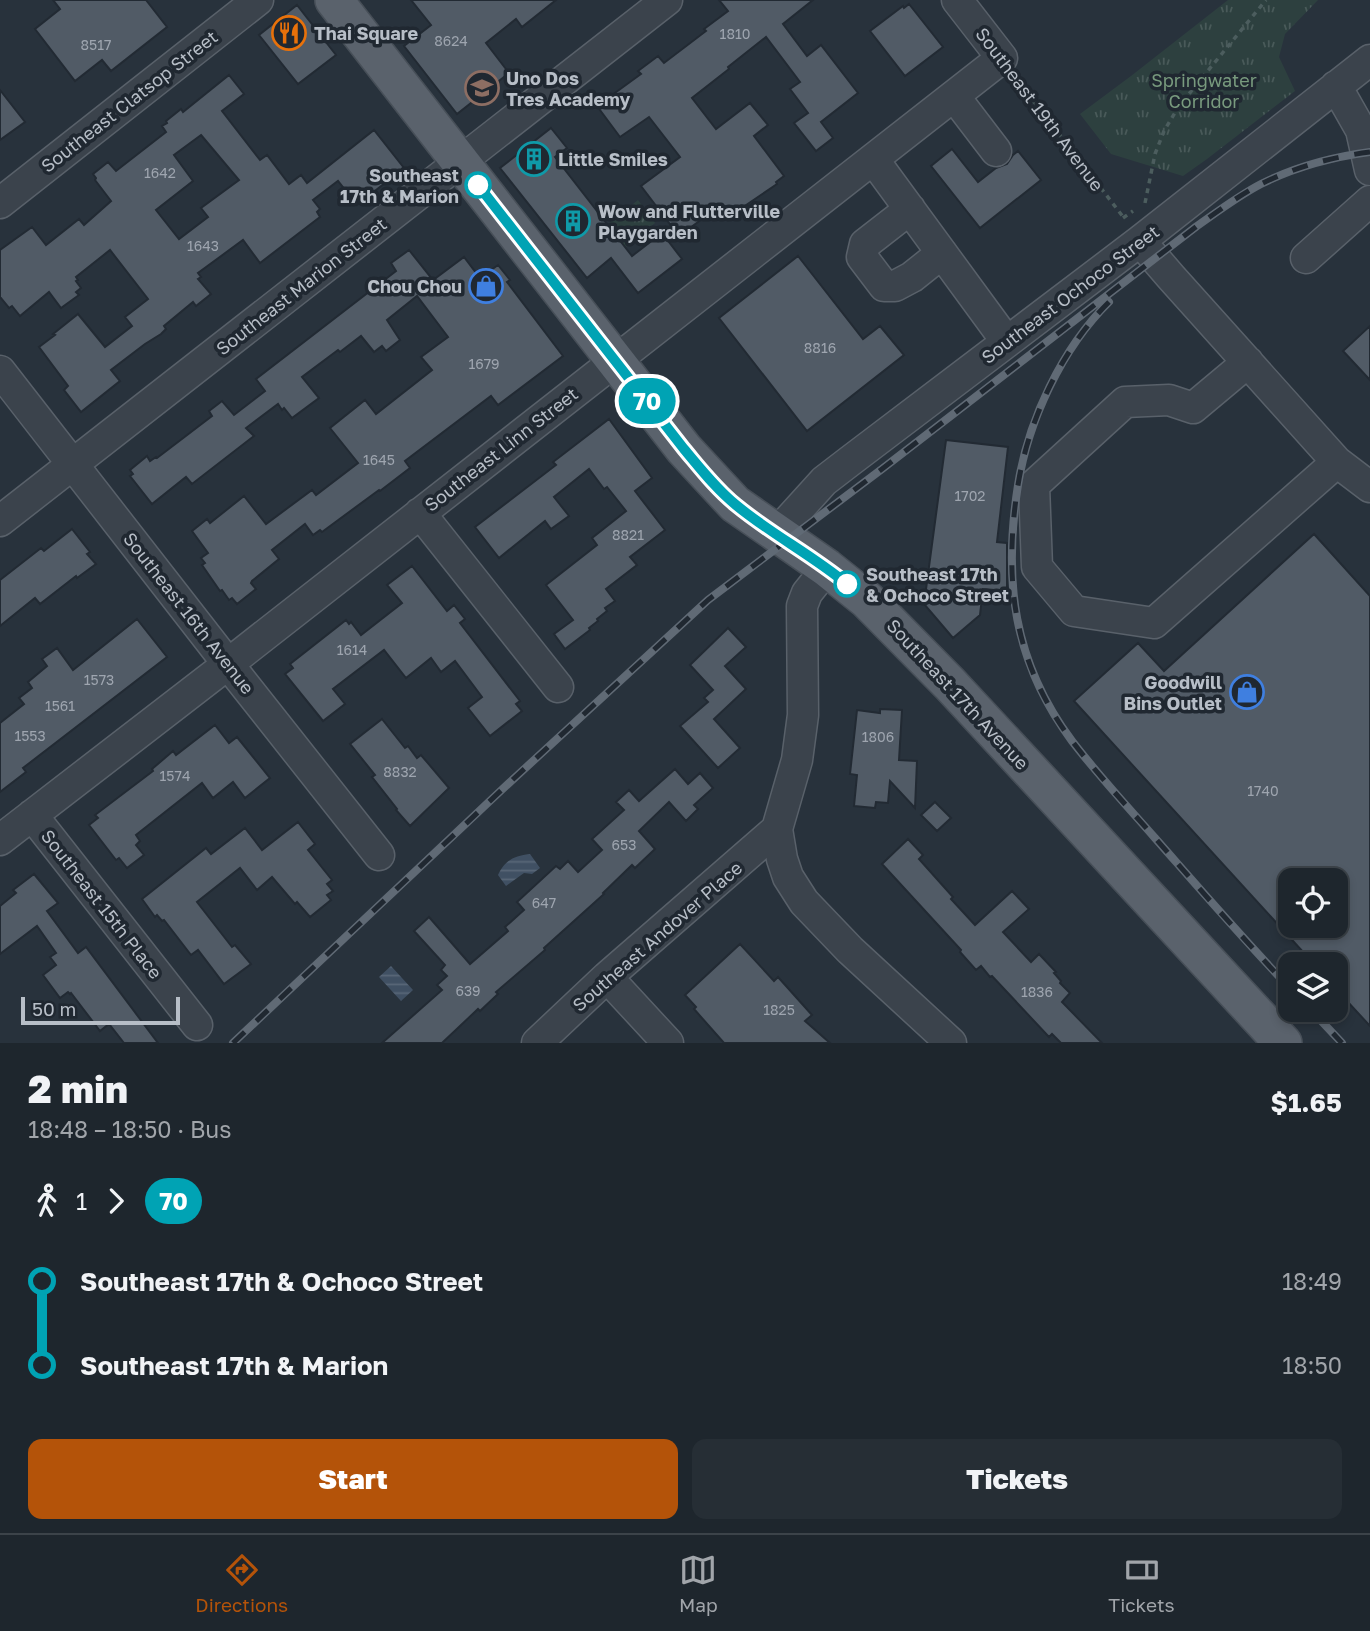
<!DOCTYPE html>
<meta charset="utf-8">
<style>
body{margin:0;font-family:"Golos Text",sans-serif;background:#262e35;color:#f1f3f6;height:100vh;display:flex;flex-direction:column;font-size:26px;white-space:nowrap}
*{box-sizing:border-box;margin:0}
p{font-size:23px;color:#a1a5aa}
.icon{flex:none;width:38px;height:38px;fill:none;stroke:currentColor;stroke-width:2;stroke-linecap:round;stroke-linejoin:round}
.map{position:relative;height:1043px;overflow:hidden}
.sheet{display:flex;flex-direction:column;background:#1e262d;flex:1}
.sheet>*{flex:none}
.badge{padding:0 14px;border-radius:23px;font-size:24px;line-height:46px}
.tools{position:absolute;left:1278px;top:868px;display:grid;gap:14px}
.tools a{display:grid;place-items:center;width:70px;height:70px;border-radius:14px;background:#1e262d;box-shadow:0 4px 10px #0003,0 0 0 2px #3c4349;font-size:35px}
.scale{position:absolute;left:21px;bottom:18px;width:159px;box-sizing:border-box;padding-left:7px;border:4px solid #b7bec7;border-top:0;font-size:19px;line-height:24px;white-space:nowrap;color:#b7bec7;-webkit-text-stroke:5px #202831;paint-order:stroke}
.map>.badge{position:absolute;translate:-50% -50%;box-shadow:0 0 0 4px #fff}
.legs{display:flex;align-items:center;gap:10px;height:77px;padding:0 28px;font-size:23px}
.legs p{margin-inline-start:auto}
.overview{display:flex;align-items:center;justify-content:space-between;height:119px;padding:0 28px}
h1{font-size:38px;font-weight:800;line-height:52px}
.action{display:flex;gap:14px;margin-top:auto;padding:14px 28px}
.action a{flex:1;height:80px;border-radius:14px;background:#b45309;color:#fff;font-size:28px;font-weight:800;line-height:80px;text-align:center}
.action a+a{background:#262e35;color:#f1f3f6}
ul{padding:0 28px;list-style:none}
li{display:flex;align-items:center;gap:24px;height:84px;font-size:26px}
li i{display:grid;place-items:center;width:10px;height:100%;margin:0 9px;background:currentColor}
li i::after{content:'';width:18px;height:18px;margin:-9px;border:5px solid;border-radius:50%;background:#1e262d}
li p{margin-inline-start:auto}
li:first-child i{background:linear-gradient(#0000 50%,currentColor 0)}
li:last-child i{background:linear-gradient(currentColor 50%,#0000 0)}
.menu{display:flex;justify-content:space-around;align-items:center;height:98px;border-top:2px solid #3c4349;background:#1e262d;font-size:19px;color:#a1a5aa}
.menu a{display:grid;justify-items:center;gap:4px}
.menu .selected{color:#b45309}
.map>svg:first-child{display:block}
.grass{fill:url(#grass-tufts)}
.water{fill:url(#water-rules)}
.building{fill:#515b66;stroke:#222a33;stroke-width:2;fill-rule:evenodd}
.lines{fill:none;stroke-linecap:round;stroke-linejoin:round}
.minor-casing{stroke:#59616a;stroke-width:33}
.major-casing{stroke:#474f58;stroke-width:40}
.path{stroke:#4c5d5e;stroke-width:3.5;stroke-dasharray:5 5;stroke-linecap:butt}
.minor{stroke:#3b434c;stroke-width:30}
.major{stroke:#5a626c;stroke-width:37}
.rail-casing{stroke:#606a75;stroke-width:8}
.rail{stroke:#202831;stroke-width:5;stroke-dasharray:16;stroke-linecap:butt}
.line-1-casing{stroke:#fff;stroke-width:16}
.line-1{stroke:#00a3b4;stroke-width:10}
.stop-1-dot{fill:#fff;stroke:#00a3b4;stroke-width:3.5}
.labels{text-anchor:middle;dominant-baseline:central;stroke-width:7;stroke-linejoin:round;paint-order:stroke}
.number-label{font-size:14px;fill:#9ea5af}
.poi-label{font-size:18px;font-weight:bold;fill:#b7bec7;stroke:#202831;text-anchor:start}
.park-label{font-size:18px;fill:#789a7e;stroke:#202831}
.street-label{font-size:18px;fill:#b7bec7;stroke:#202831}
.stop-label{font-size:18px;font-weight:bold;fill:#b7bec7;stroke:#202831;text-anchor:end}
</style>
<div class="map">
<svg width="1370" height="1043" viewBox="0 0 1370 1043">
<defs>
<pattern id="grass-tufts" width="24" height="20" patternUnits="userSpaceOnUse" patternTransform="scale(1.75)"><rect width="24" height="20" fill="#2d403f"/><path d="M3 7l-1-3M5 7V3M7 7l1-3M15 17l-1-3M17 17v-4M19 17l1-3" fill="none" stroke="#495a59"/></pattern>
<pattern id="water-rules" width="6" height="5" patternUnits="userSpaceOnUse" patternTransform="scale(1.75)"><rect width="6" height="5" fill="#405063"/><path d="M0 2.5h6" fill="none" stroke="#596778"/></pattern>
</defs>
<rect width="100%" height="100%" fill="#28323c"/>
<path class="grass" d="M 1228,0 L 1318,0 L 1285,34 L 1279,57 L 1295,91 L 1207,159 L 1183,176 L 1111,154 L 1080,114 L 1131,76 Z
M 638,200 L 655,223 L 626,247 L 608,224 Z"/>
<path class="water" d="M 530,854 L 540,868 L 532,874 L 524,873 L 506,886 L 498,875 C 505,860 514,856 530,854 Z
M 391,966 L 413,990 L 401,1001 L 379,977 Z"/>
<path class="building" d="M 53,0 L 146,0 L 167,27 L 111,71 L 102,60 L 75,81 L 35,29 L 60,9 Z
M 411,0 L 556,0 L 522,27 L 516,19 L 486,43 L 509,73 L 457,114 L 404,46 L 431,25 Z
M 719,0 L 813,0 L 783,24 L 807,56 L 821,45 L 858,93 L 821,122 L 833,138 L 816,151 L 794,123 L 808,113 L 790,89 L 800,82 L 766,37 L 728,67 L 729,69 L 692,98 L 716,129 L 750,103 L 768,125 L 754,136 L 784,176 L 776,182 L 777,184 L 730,216 L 721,205 L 679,236 L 641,186 L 680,157 L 649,117 L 620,137 L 597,106 L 641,74 L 638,71 L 658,56 L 664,63 L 706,31 L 704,29 L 728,11 Z
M 909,4 L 943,47 L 905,76 L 870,31 L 903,6 L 904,8 Z
M 297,5 L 336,55 L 298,84 L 259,35 Z
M 229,75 L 244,94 L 222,111 L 260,160 L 267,155 L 289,184 L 301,175 L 307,183 L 374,130 L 404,168 L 357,205 L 338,181 L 313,200 L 320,209 L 317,212 L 320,217 L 260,263 L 243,240 L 198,273 L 201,277 L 198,279 L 211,294 L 196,306 L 193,302 L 164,326 L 166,329 L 161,334 L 145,344 L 111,370 L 120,381 L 81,412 L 64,390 L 68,386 L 39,347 L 55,335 L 53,334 L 78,314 L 105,347 L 132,326 L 125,317 L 148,299 L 110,250 L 76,277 L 78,280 L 76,281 L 81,288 L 76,292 L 79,295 L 61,308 L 49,292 L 20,316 L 12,306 L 9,308 L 0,297 L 0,250 L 32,227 L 46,245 L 79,219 L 84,225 L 111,201 L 95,180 L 96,178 L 93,174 L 108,162 L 116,171 L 166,132 L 162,126 L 167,123 L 166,121 L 181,109 L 183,112 ZM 201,135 L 239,180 L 201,208 L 208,217 L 179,239 L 156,210 L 193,181 L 174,155 Z
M 0,90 L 25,122 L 0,140 Z
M 551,128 L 567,148 L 555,157 L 632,256 L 662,233 L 682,259 L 638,293 L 611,258 L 587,278 L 500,168 Z
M 952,149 L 978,182 L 996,168 L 1007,164 L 1013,155 L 1018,151 L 1041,180 L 980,228 L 931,166 Z
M 409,250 L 433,280 L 464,257 L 480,278 L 498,265 L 510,280 L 507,282 L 563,356 L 498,405 L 491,396 L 405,461 L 410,468 L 380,491 L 379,490 L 322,532 L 320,530 L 313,535 L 305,524 L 272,550 L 279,559 L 252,581 L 251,583 L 256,589 L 237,604 L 232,598 L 229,600 L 222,590 L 220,591 L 202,565 L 205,563 L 201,558 L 208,553 L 192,531 L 207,519 L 210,523 L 244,496 L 266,524 L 312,490 L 316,495 L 358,463 L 330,428 L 365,400 L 376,414 L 432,370 L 421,357 L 448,337 L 417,296 L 387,320 L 400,340 L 386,351 L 382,346 L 374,352 L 361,336 L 340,352 L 338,350 L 302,377 L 319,398 L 292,418 L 284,408 L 282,410 L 278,404 L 246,428 L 254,436 L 192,484 L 186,477 L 152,504 L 130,476 L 133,474 L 130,470 L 147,456 L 150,461 L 156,457 L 157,458 L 212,416 L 209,411 L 222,401 L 234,415 L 265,391 L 256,379 L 396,271 L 391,263 Z
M 798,256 L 863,339 L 880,326 L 904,355 L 807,431 L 719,318 Z
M 1370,326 L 1370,380 L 1343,351 Z
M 609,419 L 652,478 L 635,491 L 665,530 L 630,557 L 637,565 L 606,589 L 615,601 L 605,608 L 607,611 L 597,619 L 598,621 L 589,628 L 590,630 L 565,649 L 554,634 L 573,620 L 546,585 L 597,545 L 592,538 L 626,511 L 607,487 L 604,489 L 589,469 L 554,497 L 569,516 L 551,529 L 545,521 L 499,558 L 475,527 L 556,465 L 553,462 Z
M 946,440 L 1008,447 L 997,542 L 1007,543 L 1007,591 L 983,589 L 980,615 L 953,638 L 924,604 Z
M 72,529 L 90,552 L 87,554 L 96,564 L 77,578 L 76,576 L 40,604 L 35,598 L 0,626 L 0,580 L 41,548 L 44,551 Z
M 1314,534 L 1370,596 L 1370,1026 L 1335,988 L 1335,964 L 1314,964 L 1074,701 L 1138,643 L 1164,671 ZM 1290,880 L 1335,880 L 1335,926 L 1290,926 Z
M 412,566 L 447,611 L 454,605 L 465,619 L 460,623 L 520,701 L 516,704 L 522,711 L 490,736 L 468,708 L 482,697 L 455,661 L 441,672 L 431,658 L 406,678 L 384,650 L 333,689 L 345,704 L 323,721 L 285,674 L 293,668 L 290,664 L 346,620 L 349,624 L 351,622 L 361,635 L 402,603 L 387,585 Z
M 137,619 L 167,657 L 23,768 L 26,772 L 0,792 L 0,723 L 24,704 L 19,698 L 32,688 L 28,682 L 47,666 L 42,659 L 57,648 L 73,670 Z
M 728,628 L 746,647 L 725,666 L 746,689 L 714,719 L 740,748 L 718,768 L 680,726 L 708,702 L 704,698 L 713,690 L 690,665 Z
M 880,709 L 902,710 L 899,760 L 917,761 L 915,808 L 890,781 L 888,803 L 876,802 L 875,808 L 854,806 L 857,775 L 850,774 L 857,710 L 880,713 Z
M 382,719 L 405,748 L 408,746 L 417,758 L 421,755 L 449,788 L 410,826 L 396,810 L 397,809 L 372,777 L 375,775 L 350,744 Z
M 215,725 L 229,743 L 237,737 L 270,778 L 245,798 L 233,782 L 213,798 L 202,783 L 136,835 L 140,841 L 136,845 L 144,855 L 127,868 L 119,858 L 116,860 L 89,825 L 98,818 L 95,815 L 153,771 L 152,769 L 173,751 L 176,755 Z
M 675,769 L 688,784 L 700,773 L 713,788 L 694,805 L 698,809 L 686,821 L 669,802 L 639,831 L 655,849 L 635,868 L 632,865 L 603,893 L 604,894 L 544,948 L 545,950 L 496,992 L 498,994 L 480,1011 L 478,1009 L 442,1043 L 382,1043 L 442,990 L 437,985 L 447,976 L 441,970 L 445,965 L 414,931 L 429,917 L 470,964 L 508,931 L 505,927 L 524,910 L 517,902 L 556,866 L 560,869 L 568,861 L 578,872 L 602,850 L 592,839 L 624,810 L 616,802 L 629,790 L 639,801 Z
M 935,802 L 951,818 L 937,831 L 921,815 Z
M 298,822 L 315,844 L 308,850 L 332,880 L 327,884 L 333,891 L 327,895 L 331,900 L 310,917 L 297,902 L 295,904 L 272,877 L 257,890 L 240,868 L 197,902 L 232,947 L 235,945 L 251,964 L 224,984 L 198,950 L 191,955 L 164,920 L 162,921 L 157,915 L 155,917 L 142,899 L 206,848 L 211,854 L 245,828 L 262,850 Z
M 908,839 L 923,855 L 919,859 L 953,897 L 951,899 L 975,925 L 1012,891 L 1029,909 L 1003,932 L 1031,962 L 1039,954 L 1056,972 L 1054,973 L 1061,981 L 1060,983 L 1070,993 L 1062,1002 L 1102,1043 L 1061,1043 L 1052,1034 L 1049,1037 L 992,976 L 990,977 L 981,966 L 976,970 L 960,952 L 961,950 L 882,864 Z
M 34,874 L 58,903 L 47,911 L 78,953 L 86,947 L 158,1043 L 124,1043 L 109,1024 L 100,1031 L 71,993 L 70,994 L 68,992 L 60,998 L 43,975 L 56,965 L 50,957 L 56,953 L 37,926 L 0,954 L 0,906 L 16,893 L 13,890 Z
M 740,944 L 774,981 L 778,977 L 812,1015 L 805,1021 L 830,1043 L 724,1043 L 694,1009 L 696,1007 L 685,995 Z"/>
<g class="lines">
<g class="minor-casing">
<path id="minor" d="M 1336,86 L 1361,130 L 1370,170
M 954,96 L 996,151
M 873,159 L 1007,342
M 0,203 L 258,0
M 910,209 L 865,244 L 862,257 L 884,286 L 895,286 L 912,277 L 942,253
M 1140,241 L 1171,277 L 1337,462 L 1154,623 L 1074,611 L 1037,567 L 1034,485 L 1125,402 L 1169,400 L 1193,408 L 1248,362
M 1306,258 L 1370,201
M 0,371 L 228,664 L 379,855
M 1337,462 L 1370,487
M 420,513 L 558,687
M 0,521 L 667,0
M 776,534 L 824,481 L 850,461 L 1140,241 L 1370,60
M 827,568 L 807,593 L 802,606 L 803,715 L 797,760 L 777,829 L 782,859 L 788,877 L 804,902 L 850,950 L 951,1043
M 32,815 L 197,1025
M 0,840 L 228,664 L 1002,58 L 957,0
M 607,977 L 668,1043
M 537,1043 L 607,977 L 777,829"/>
</g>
<g class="major-casing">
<path id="major" d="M 334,0 L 684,449 L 735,504 L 827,568 L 867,600 L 950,684 L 1283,1043"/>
</g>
<path class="path" d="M 1015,77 L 1124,218
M 1145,203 L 1155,154 L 1164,131 L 1179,106 L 1266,0
M 1123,218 L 1133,211"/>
<use href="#minor" class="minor"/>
<use href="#major" class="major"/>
<g class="rail-casing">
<path id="rail" d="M 1109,302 C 1062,348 1028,421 1018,485 C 1003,580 1013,662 1072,741 C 1098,775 1127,806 1155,838 C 1199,888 1243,939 1290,988
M 1311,1010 L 1342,1043
M 233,1043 L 508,784 L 708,600 L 882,469 L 1197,226 C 1217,212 1238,196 1261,184 C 1295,167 1332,157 1370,152"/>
</g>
<use href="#rail" class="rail"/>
</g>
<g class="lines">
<g class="line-1-casing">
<path id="line-1" d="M 478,185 L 684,449 C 700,468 716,489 736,505 C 771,534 812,555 847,584"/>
</g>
<use href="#line-1" class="line-1"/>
</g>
<defs>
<g id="restaurant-ring" transform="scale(1.75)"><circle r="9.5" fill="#202831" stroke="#e8710a" stroke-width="1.5"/><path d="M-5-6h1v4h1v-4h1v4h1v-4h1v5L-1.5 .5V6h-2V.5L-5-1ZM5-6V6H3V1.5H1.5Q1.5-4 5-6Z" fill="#e8710a"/></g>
<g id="school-ring" transform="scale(1.75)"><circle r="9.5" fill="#202831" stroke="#8d6e63" stroke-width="1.5"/><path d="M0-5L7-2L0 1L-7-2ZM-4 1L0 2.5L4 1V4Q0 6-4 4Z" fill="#8d6e63"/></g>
<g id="building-ring" transform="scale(1.75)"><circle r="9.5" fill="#202831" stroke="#0f9aa8" stroke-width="1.5"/><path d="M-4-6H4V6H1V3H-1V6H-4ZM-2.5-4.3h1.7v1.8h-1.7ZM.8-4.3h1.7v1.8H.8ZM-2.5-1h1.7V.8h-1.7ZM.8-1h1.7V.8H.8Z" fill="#0f9aa8"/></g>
<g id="shop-ring" transform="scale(1.75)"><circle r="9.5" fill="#202831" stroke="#3f7fe0" stroke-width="1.5"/><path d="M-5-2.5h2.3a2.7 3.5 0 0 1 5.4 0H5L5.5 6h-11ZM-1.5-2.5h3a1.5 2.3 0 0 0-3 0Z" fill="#3f7fe0"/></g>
</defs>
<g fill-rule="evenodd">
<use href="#restaurant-ring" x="289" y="33"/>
<use href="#school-ring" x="482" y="88"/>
<use href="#building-ring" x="534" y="159"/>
<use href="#building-ring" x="573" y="221"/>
<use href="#shop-ring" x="486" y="286"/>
<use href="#shop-ring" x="1247" y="692"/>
</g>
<g class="stop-1-dot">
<circle cx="478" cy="185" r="12"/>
<circle cx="847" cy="584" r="12"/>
</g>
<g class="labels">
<g class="number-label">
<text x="735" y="33">1810</text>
<text x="451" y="40">8624</text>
<text x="96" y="44">8517</text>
<text x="160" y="172">1642</text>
<text x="203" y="245">1643</text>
<text x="820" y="347">8816</text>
<text x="484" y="363">1679</text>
<text x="379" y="459">1645</text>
<text x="970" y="495">1702</text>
<text x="628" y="534">8821</text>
<text x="352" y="649">1614</text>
<text x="99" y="679">1573</text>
<text x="60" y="705">1561</text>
<text x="30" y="735">1553</text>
<text x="878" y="736">1806</text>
<text x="400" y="771">8832</text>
<text x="175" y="775">1574</text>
<text x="1263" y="790">1740</text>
<text x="624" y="844">653</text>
<text x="544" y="902">647</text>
<text x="468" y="990">639</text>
<text x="1037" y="991">1836</text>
<text x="779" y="1009">1825</text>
</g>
<g class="poi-label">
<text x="314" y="33">Thai Square</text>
<text x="506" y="78">Uno Dos<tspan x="506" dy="21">Tres Academy</tspan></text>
<text x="558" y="159">Little Smiles</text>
<text x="598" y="211">Wow and Flutterville<tspan x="598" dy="21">Playgarden</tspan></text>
<text x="462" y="286" text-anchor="end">Chou Chou</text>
<text x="1222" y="682" text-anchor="end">Goodwill<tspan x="1222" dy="21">Bins Outlet</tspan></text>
</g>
<g class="park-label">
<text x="1204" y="80">Springwater<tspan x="1204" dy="21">Corridor</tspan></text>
</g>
<g class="street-label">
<text transform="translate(129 101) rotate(-38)">Southeast Clatsop Street</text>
<text transform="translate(1040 109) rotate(53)">Southeast 19th Avenue</text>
<text transform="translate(301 286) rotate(-38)">Southeast Marion Street</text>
<text transform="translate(1070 294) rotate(-37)">Southeast Ochoco Street</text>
<text transform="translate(501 449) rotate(-38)">Southeast Linn Street</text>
<text transform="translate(189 613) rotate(52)">Southeast 16th Avenue</text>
<text transform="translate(958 694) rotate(47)">Southeast 17th Avenue</text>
<text transform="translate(102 904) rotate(52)">Southeast 15th Place</text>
<text transform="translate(657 936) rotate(-41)">Southeast Andover Place</text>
</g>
<g class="stop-label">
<text x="459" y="175">Southeast<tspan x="459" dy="21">17th &amp; Marion</tspan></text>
<text x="866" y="574" text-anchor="start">Southeast 17th<tspan x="866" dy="21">&amp; Ochoco Street</tspan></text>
</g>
</g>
</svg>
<div class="tools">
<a><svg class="icon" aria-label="locate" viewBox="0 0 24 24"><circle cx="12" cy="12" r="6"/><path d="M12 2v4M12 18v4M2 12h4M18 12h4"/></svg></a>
<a><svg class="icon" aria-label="layers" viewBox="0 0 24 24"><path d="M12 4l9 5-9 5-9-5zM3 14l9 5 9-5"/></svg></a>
</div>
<div class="scale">50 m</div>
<b class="badge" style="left:647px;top:401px;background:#00a3b4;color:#fff">70</b>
</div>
<section class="sheet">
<div class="overview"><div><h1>2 min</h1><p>18:48 – 18:50 · Bus</p></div><b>$1.65</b></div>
<div class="legs"><svg class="icon" aria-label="walk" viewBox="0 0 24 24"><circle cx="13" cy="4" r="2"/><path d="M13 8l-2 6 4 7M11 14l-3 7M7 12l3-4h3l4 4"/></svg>1<svg class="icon" aria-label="forward" viewBox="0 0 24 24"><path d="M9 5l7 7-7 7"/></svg><b class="badge" style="background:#00a3b4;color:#fff">70</b></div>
<ul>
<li><i style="color:#00a3b4"></i><b>Southeast 17th &amp; Ochoco Street</b><p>18:49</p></li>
<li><i style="color:#00a3b4"></i><b>Southeast 17th &amp; Marion</b><p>18:50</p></li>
</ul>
<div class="action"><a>Start</a><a>Tickets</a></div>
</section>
<nav class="menu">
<a class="selected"><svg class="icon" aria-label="directions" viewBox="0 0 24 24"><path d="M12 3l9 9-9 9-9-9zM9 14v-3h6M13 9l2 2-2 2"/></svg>Directions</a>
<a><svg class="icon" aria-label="map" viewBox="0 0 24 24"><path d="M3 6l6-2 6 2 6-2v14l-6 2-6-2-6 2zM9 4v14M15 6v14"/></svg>Map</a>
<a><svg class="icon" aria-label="tickets" viewBox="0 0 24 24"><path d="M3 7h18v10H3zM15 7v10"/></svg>Tickets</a>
</nav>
